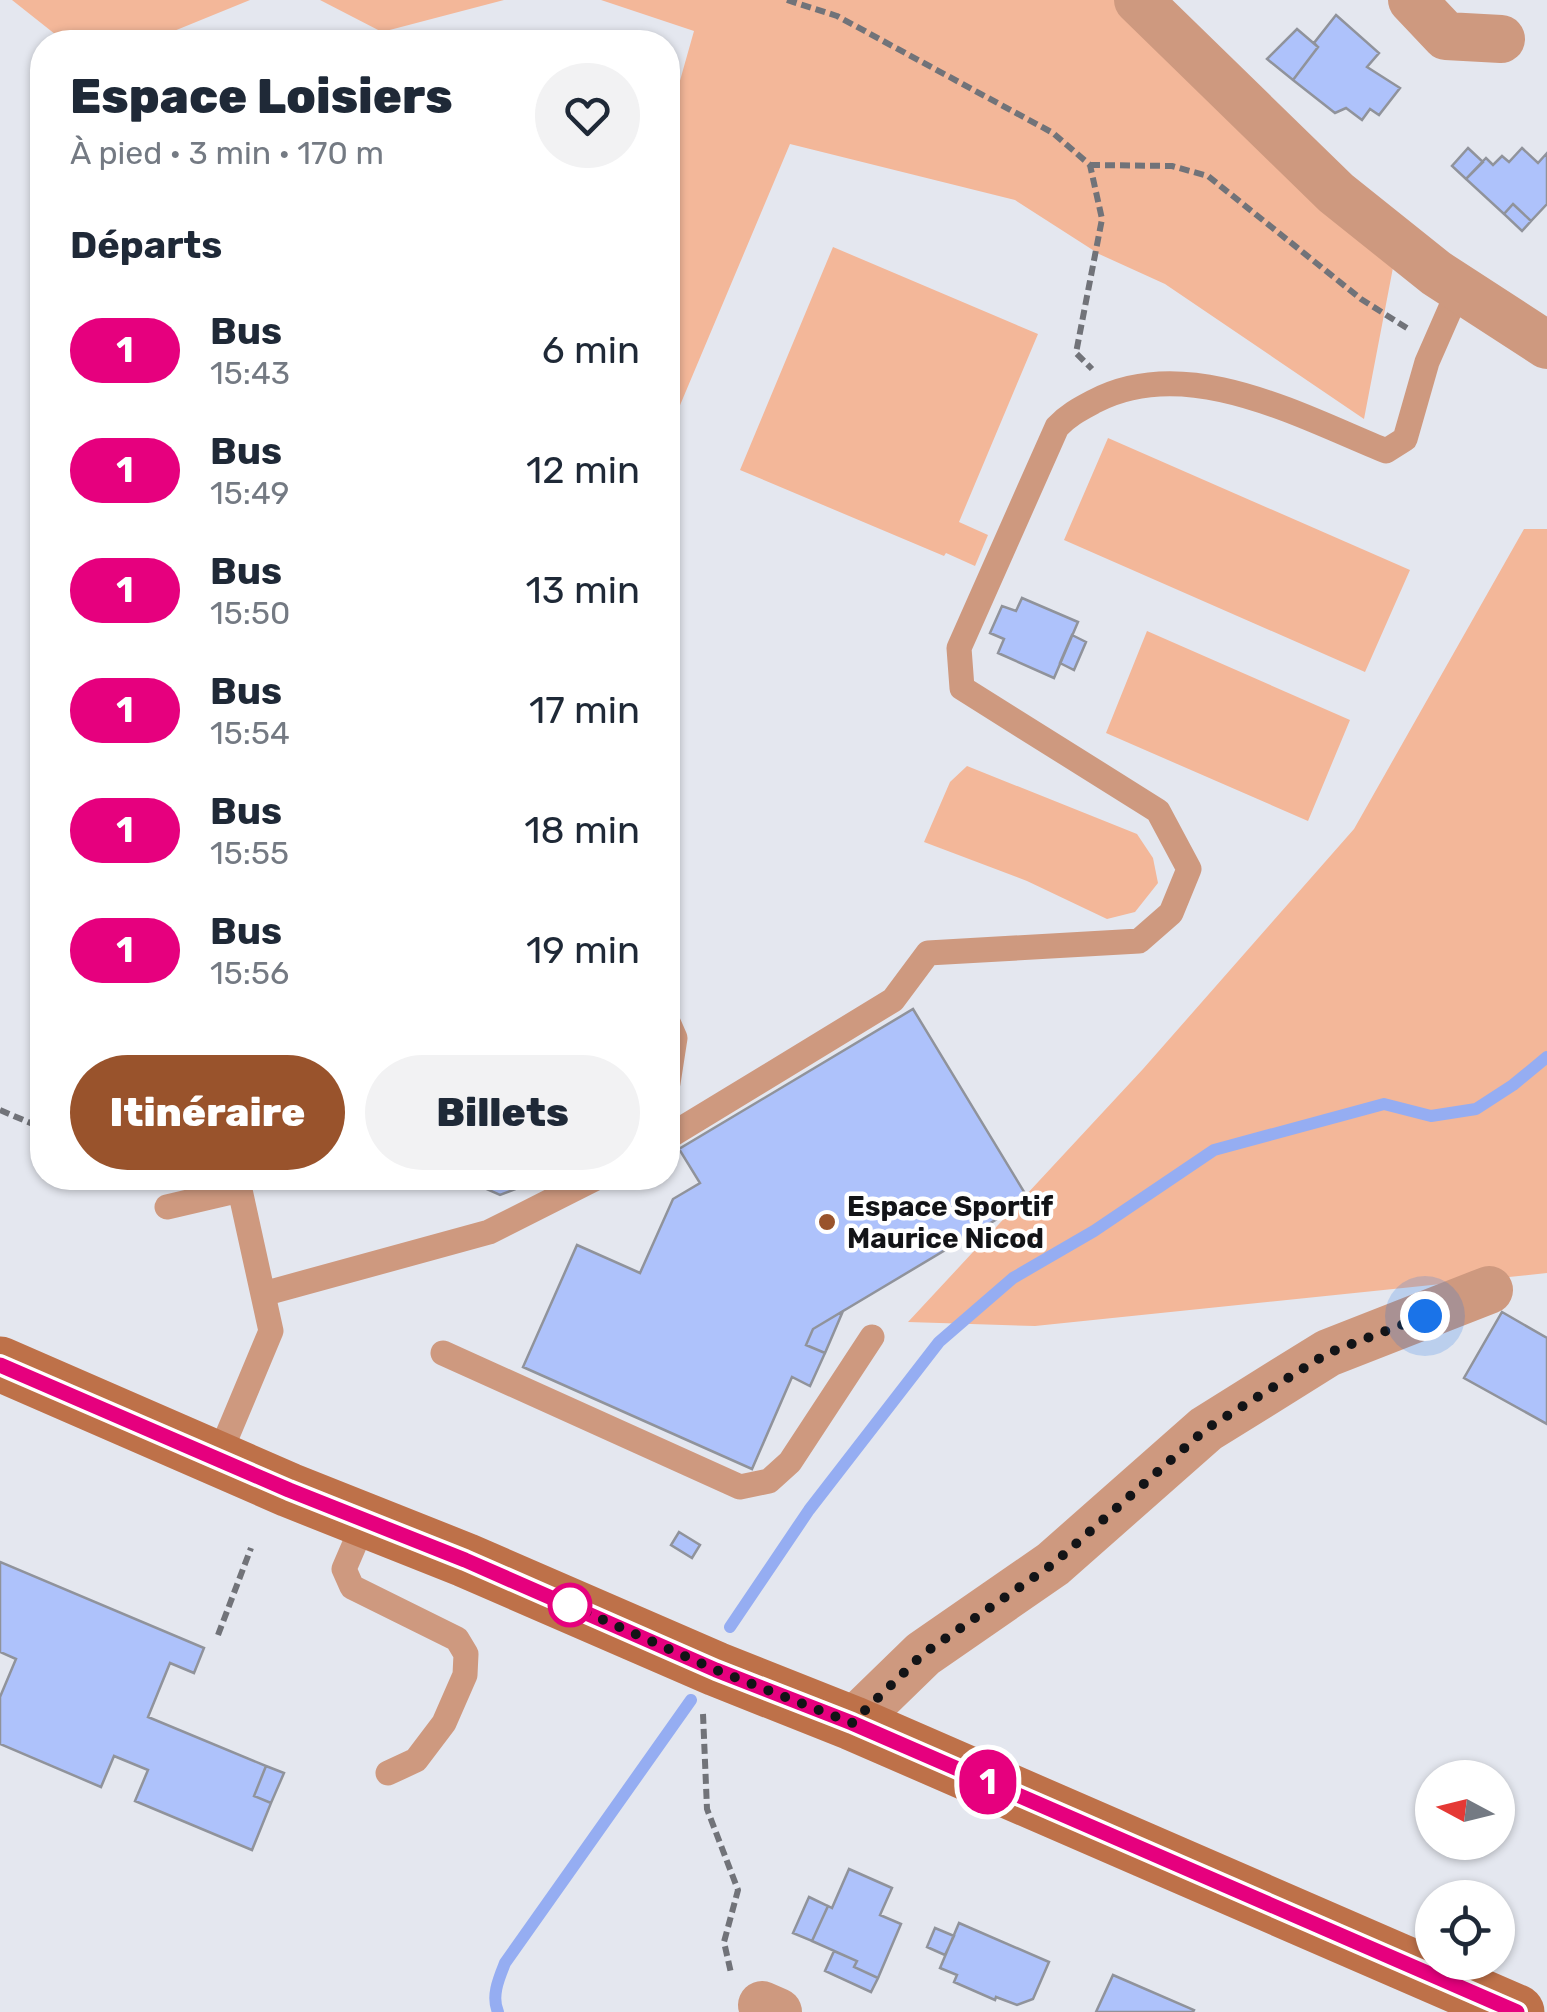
<!DOCTYPE html>
<html lang="fr">
<meta charset="utf-8">
<style>
body{margin:0;font-family:Rubik,sans-serif;background:#f2f2f3;color:#1f2937;height:100vh;display:flex;flex-direction:column;font-size:38px;white-space:nowrap}
*{box-sizing:border-box;margin:0}
p{font-size:32px;color:#747a83}
.icon{flex:none;width:55px;height:55px;fill:none;stroke:currentColor;stroke-width:2;stroke-linecap:round;stroke-linejoin:round}
.map{position:relative;flex:1;overflow:hidden}
.details{position:absolute;left:30px;top:30px;width:650px;height:1160px;display:flex;flex-direction:column;background:#fff;border-radius:40px;box-shadow:0 2px 8px #0004}
.details>*{flex:none}
.badge{padding:0 20px;border-radius:32px;font-size:35px;line-height:65px}
.needle{width:65px;rotate:277deg}
.controls{position:absolute;left:1415px;top:1760px;display:grid;gap:20px}
.controls a{display:grid;place-items:center;width:100px;height:100px;border-radius:50%;background:#fff;box-shadow:0 2px 8px #0004;font-size:50px}
.you{position:absolute;width:50px;height:50px;margin:-25px;border:8px solid #fff;border-radius:50%;background:#1a73e8;box-shadow:0 0 0 15px #1a73e833}
.map>.badge{position:absolute;translate:-50% -50%;box-shadow:0 0 0 5px #fff}
h2{padding:0 40px;font-size:38px;line-height:90px}
.round{display:grid;place-items:center;flex:none;width:105px;height:105px;border-radius:52px;background:#f2f2f3}
.headline{display:flex;align-items:center;justify-content:space-between;height:170px;padding:0 40px}
h1{font-size:48px;font-weight:800;line-height:75px}
.primary-button{display:flex;gap:20px;margin-top:auto;padding:20px 40px}
.primary-button a{flex:1;height:115px;border-radius:60px;background:#99532c;color:#fff;font-size:40px;font-weight:800;line-height:115px;text-align:center}
.primary-button a+a{background:#f2f2f3;color:#1f2937}
ul{padding:0;list-style:none}
li{display:flex;align-items:center;gap:30px;height:120px;padding:0 40px}
li div{flex:1}
li b{display:block;font-size:38px}
li em{font-style:normal}
li .badge{min-width:110px;font-weight:700;text-align:center}
.map>svg:first-child{display:block}
.green{fill:#f3b799}
.lines{fill:none;stroke-linecap:round;stroke-linejoin:round}
.stream{stroke:#95adf2;stroke-width:12}
.building{fill:#aec2fb;stroke:#90939b;stroke-width:2.5}
.path{stroke:#717379;stroke-width:6;stroke-dasharray:10 5;stroke-linecap:butt}
.service{stroke:#ce997f;stroke-width:25}
.minor{stroke:#ce997f;stroke-width:48}
.secondary{stroke:#be7149;stroke-width:55}
.line-casing{stroke:#fff;stroke-width:22}
.line{stroke:#e6007e;stroke-width:15}
.walk{stroke:#131417;stroke-width:10;stroke-dasharray:0 18}
.poi-dot{fill:#99532c;stroke:#fff;stroke-width:4}
.stop-dot{fill:#fff;stroke:#e6007e;stroke-width:5}
.labels{text-anchor:middle;dominant-baseline:central;stroke-width:9;stroke-linejoin:round;paint-order:stroke}
.poi-label{font-size:28px;font-weight:bold;fill:#131417;stroke:#fff;text-anchor:start}
</style>
<div class="map">
<svg width="1547" height="2012" viewBox="0 0 1547 2012">
<rect width="100%" height="100%" fill="#e4e7ef"/>
<path class="green" d="M 12,0 L 307,0 L 250,0 L 147,42 L 65,42 Z
M 320,0 L 504,0 L 382,32 Z
M 601,0 L 1129,0 L 1396,252 L 1364,419 L 1165,284 L 1099,254 L 1015,200 L 790,144 L 678,410 L 668,405 L 668,123 L 694,31 Z
M 833,247 L 1038,334 L 959,522 L 988,535 L 975,566 L 946,553 L 944,556 L 740,470 Z
M 1108,438 L 1410,570 L 1365,672 L 1064,540 Z
M 1524,529 L 1547,529 L 1547,1273 L 1035,1326 L 908,1322 L 1143,1069 L 1354,829 Z
M 1147,631 L 1350,720 L 1308,821 L 1106,733 Z
M 967,766 L 1137,834 L 1153,858 L 1158,883 L 1135,912 L 1107,919 L 1027,881 L 924,842 L 950,782 Z"/>
<g class="lines">
<path class="stream" d="M 730,1627 L 809,1510 L 939,1342 L 1013,1278 L 1094,1231 L 1214,1150 L 1384,1104 L 1431,1116 L 1476,1109 L 1513,1085 L 1547,1057
M 498,2012 C 491,1996 499,1978 505,1963 L 691,1700"/>
</g>
<path class="building" d="M 1336,15 L 1379,53 L 1367,67 L 1400,88 L 1379,115 L 1370,109 L 1362,120 L 1346,108 L 1335,113 L 1293,80 L 1318,47 L 1314,43 Z
M 1297,29 L 1318,47 L 1293,80 L 1267,59 Z
M 1468,148 L 1483,162 L 1466,179 L 1452,166 Z
M 1522,148 L 1538,163 L 1547,153 L 1547,204 L 1531,221 L 1513,204 L 1504,214 L 1466,179 L 1486,158 L 1493,165 L 1502,156 L 1509,162 Z
M 1513,204 L 1531,221 L 1522,231 L 1504,214 Z
M 1022,598 L 1078,622 L 1054,678 L 998,653 L 1004,639 L 990,633 L 1002,606 L 1016,611 Z
M 1072,635 L 1086,642 L 1074,670 L 1060,663 Z
M 913,1009 L 1029,1200 L 813,1329 L 806,1345 L 825,1353 L 810,1386 L 792,1377 L 752,1469 L 523,1367 L 577,1245 L 640,1273 L 673,1199 L 700,1183 L 679,1149 Z
M 471,1178 L 529,1178 L 531,1183 L 500,1195 L 473,1183 Z
M 843,1311 L 825,1353 L 806,1345 L 813,1329 Z
M 1502,1312 L 1547,1338 L 1547,1424 L 1464,1378 Z
M 679,1532 L 700,1545 L 692,1558 L 671,1545 Z
M 0,1562 L 204,1648 L 194,1673 L 170,1663 L 148,1717 L 266,1766 L 254,1796 L 271,1803 L 252,1850 L 135,1801 L 148,1770 L 114,1756 L 101,1787 L 0,1744 L 0,1697 L 16,1659 L 0,1652 Z
M 266,1766 L 284,1773 L 271,1803 L 254,1796 Z
M 849,1869 L 892,1888 L 880,1915 L 901,1924 L 878,1978 L 854,1967 L 857,1961 L 812,1941 L 828,1906 L 832,1908 Z
M 809,1897 L 828,1906 L 812,1941 L 793,1933 Z
M 959,1923 L 1049,1962 L 1033,1999 L 1017,2005 L 996,1997 L 995,2000 L 954,1982 L 957,1975 L 940,1968 Z
M 935,1928 L 954,1936 L 945,1955 L 927,1947 Z
M 834,1951 L 857,1961 L 854,1967 L 878,1978 L 871,1992 L 825,1971 Z
M 1113,1975 L 1194,2010 L 1193,2012 L 1096,2012 Z"/>
<g class="lines">
<path class="path" d="M 787,0 L 837,16 L 1053,133 L 1090,165 L 1102,219 L 1076,353 L 1092,369
M 1090,165 L 1172,166 L 1208,176 L 1361,299 L 1410,330
M 0,1110 L 42,1128
M 218,1635 L 251,1548
M 703,1714 L 707,1809 L 738,1890 L 724,1942 L 731,1973"/>
<path class="service" d="M 668,1022 L 675,1038 L 668,1083
M 668,1137 L 893,1000 L 928,953 L 1139,941 L 1171,913 L 1189,869 L 1158,811 L 962,688 L 959,648 L 1057,427 C 1068,415 1080,409 1095,401 C 1187,353 1300,416 1386,451 L 1405,439 L 1427,362 L 1459,289
M 167,1207 L 240,1190 L 271,1331 L 217,1460
M 263,1294 L 489,1232 L 596,1178
M 443,1353 L 740,1487 L 769,1481 L 790,1462 L 872,1337
M 365,1520 L 344,1569 L 352,1587 L 457,1639 L 466,1654 L 465,1675 L 444,1723 L 416,1760 L 388,1773"/>
<path class="minor" d="M 1138,0 L 1336,193 L 1436,273 L 1547,345
M 1412,0 L 1446,36 L 1501,39
M 852,1723 L 923,1654 L 1053,1564 L 1206,1429 L 1328,1353 L 1489,1290
M 762,2005 L 778,2012"/>
<path class="secondary" d="M 0,1364 L 289,1490 L 465,1560 L 716,1669 L 852,1723 L 1517,2012"/>
</g>
<g class="lines">
<g class="line-casing">
<path id="line" d="M 0,1365 L 289,1490 L 465,1560 L 716,1670 L 852,1723 L 1517,2012"/>
</g>
<use href="#line" class="line"/>
<path class="walk" d="M 570,1605 L 716,1670 L 852,1723 L 923,1654 L 1053,1564 L 1206,1429 L 1328,1353 L 1425,1316"/>
</g>
<circle class="poi-dot" cx="827" cy="1222" r="10"/>
<circle class="stop-dot" cx="570" cy="1605" r="20"/>
<g class="labels">
<g class="poi-label">
<text x="847" y="1206">Espace Sportif<tspan x="847" dy="32">Maurice Nicod</tspan></text>
</g>
</g>
</svg>
<div class="controls">
<a><svg class="needle" viewBox="-14 -14 28 28"><path d="M0-13l5 13h-10z" fill="#e53935"/><path d="M0 13l5-13h-10z" fill="#747a83"/></svg></a>
<a><svg class="icon" aria-label="locate" viewBox="0 0 24 24"><circle cx="12" cy="12" r="6"/><path d="M12 2v4M12 18v4M2 12h4M18 12h4"/></svg></a>
</div>
<div class="you" style="left:1425px;top:1316px"></div>
<b class="badge" style="left:988px;top:1782px;background:#e6007e;color:#fff">1</b>
<section class="details">
<div class="headline"><div><h1>Espace Loisiers</h1><p>À pied · 3 min · 170 m</p></div><a class="round"><svg class="icon" aria-label="heart" viewBox="0 0 24 24"><path d="M12 20l-8-8c-3-5 5-10 8-4 3-6 11-1 8 4z"/></svg></a></div>
<h2>Départs</h2>
<ul>
<li><span class="badge" style="background:#e6007e;color:#fff">1</span><div><b>Bus</b><p>15:43</p></div><em>6 min</em></li>
<li><span class="badge" style="background:#e6007e;color:#fff">1</span><div><b>Bus</b><p>15:49</p></div><em>12 min</em></li>
<li><span class="badge" style="background:#e6007e;color:#fff">1</span><div><b>Bus</b><p>15:50</p></div><em>13 min</em></li>
<li><span class="badge" style="background:#e6007e;color:#fff">1</span><div><b>Bus</b><p>15:54</p></div><em>17 min</em></li>
<li><span class="badge" style="background:#e6007e;color:#fff">1</span><div><b>Bus</b><p>15:55</p></div><em>18 min</em></li>
<li><span class="badge" style="background:#e6007e;color:#fff">1</span><div><b>Bus</b><p>15:56</p></div><em>19 min</em></li>
</ul>
<div class="primary-button"><a>Itinéraire</a><a>Billets</a></div>
</section>
</div>
